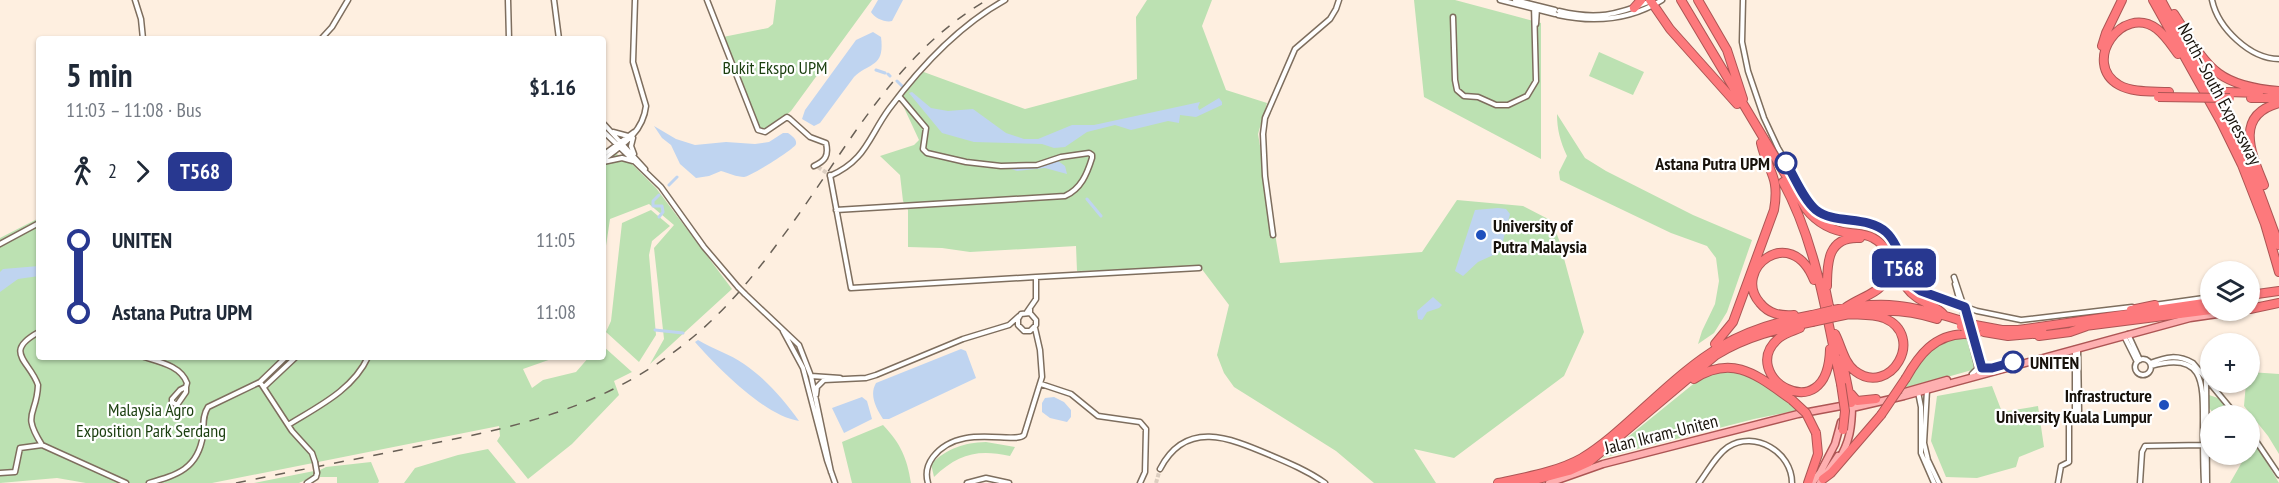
<!DOCTYPE html>
<meta charset="utf-8">
<style>
body{margin:0;font-family:"PT Sans Narrow",sans-serif;background:#f6f6f7;color:#1f2937;height:100vh;display:flex;flex-direction:column;font-size:22px;white-space:nowrap}
*{box-sizing:border-box;margin:0}
p{font-size:20px;color:#747a83}
.icon{flex:none;width:33px;height:33px;fill:none;stroke:currentColor;stroke-width:2;stroke-linecap:round;stroke-linejoin:round}
.map{position:relative;flex:1;overflow:hidden}
.details{position:absolute;left:36px;top:36px;width:570px;height:324px;display:flex;flex-direction:column;background:#fff;border-radius:6px;box-shadow:0 2px 4px #0004}
.details>*{flex:none}
.badge{padding:0 12px;border-radius:9px;font-size:21px;line-height:39px}
.tools{position:absolute;left:2200px;top:261px;display:grid;gap:12px}
.tools a{display:grid;place-items:center;width:60px;height:60px;border-radius:50%;background:#fff;box-shadow:0 2px 4px #0004;font-size:30px}
.map>.badge{position:absolute;translate:-50% -50%;box-shadow:0 0 0 3px #fff}
.legs{display:flex;align-items:center;gap:9px;height:66px;padding:0 30px;font-size:20px}
.legs p{margin-inline-start:auto}
.headline{display:flex;align-items:center;justify-content:space-between;height:102px;padding:0 30px}
h1{font-size:33px;font-weight:800;line-height:45px}
ul{padding:0 30px;list-style:none}
li{display:flex;align-items:center;gap:21px;height:72px;font-size:22px}
li i{display:grid;place-items:center;width:9px;height:100%;margin:0 8px;background:currentColor}
li i::after{content:'';width:15px;height:15px;margin:-8px;border:4px solid;border-radius:50%;background:#fff}
li p{margin-inline-start:auto}
li:first-child i{background:linear-gradient(#0000 50%,currentColor 0)}
li:last-child i{background:linear-gradient(currentColor 50%,#0000 0)}
.map>svg:first-child{display:block}
.green{fill:#bce1b2}
.water{fill:#bfd4f0}
.lines{fill:none;stroke-linecap:round;stroke-linejoin:round}
.canal{stroke:#bfd4f0;stroke-width:3}
.minor-tunnel{stroke:#dccec0;stroke-width:4;stroke-dasharray:4 2;stroke-linecap:butt}
.minor-casing{stroke:#7e6e5e;stroke-width:7}
.major-casing{stroke:#ad5554;stroke-width:9}
.highway-casing{stroke:#ad5554;stroke-width:10}
.minor{stroke:#fff;stroke-width:4}
.major{stroke:#feafb0;stroke-width:6}
.highway{stroke:#fd797c;stroke-width:8}
.rail{stroke:#696056;stroke-width:1.5;stroke-dasharray:10 10;stroke-linecap:butt}
.minor-bridge-casing{stroke:#7e6e5e;stroke-width:7;stroke-linecap:butt}
.highway-bridge-casing{stroke:#ad5554;stroke-width:10;stroke-linecap:butt}
.minor-bridge{stroke:#fff;stroke-width:4}
.highway-bridge{stroke:#fd797c;stroke-width:8}
.line-1-casing{stroke:#fff;stroke-width:14}
.line-1{stroke:#283890;stroke-width:9}
.stop-1-dot{fill:#fff;stroke:#283890;stroke-width:3}
.poi-dot{fill:#1f50bd;stroke:#fff;stroke-width:2}
.labels{text-anchor:middle;dominant-baseline:central;stroke-width:4.5;stroke-linejoin:round;paint-order:stroke}
.park-label{font-size:18px;fill:#1b3f0f;stroke:#fff}
.street-label{font-size:18px;fill:#18120b;stroke:#fff}
.stop-label{font-size:18px;font-weight:bold;fill:#18120b;stroke:#fff;text-anchor:end}
.poi-label{font-size:18px;font-weight:bold;fill:#18120b;stroke:#fff;text-anchor:start}
</style>
<div class="map">
<svg width="2279" height="483" viewBox="0 0 2279 483">
<rect width="100%" height="100%" fill="#feefe0"/>
<path class="green" d="M 776,0 L 872,0 L 791,111 L 765,133 L 757,132 L 752,121 L 723,37 L 768,28 L 773,24 Z
M 1147,0 L 1212,0 L 1202,26 L 1226,90 L 1267,103 L 1258,134 L 1280,263 L 1422,252 L 1457,200 L 1523,206 L 1552,221 L 1559,240 L 1584,332 L 1564,376 L 1454,458 L 1414,449 L 1436,483 L 1374,483 L 1336,451 L 1234,387 L 1224,373 L 1217,355 L 1229,305 L 1201,268 L 1077,271 L 1076,246 L 970,252 L 942,248 L 908,247 L 908,210 L 903,201 L 900,175 L 880,156 L 914,145 L 919,140 L 900,99 L 921,71 L 1025,109 L 1137,79 L 1136,17 Z
M 1414,0 L 1455,0 L 1541,23 L 1541,159 L 1424,97 Z
M 1599,52 L 1644,72 L 1633,95 L 1589,76 Z
M 1557,114 L 1585,158 L 1606,171 L 1693,215 L 1752,240 L 1727,312 L 1714,333 L 1698,344 L 1702,331 L 1715,304 L 1719,281 L 1716,258 L 1707,246 L 1671,233 L 1560,180 L 1559,172 L 1567,156 C 1560,141 1557,129 1557,114 Z
M 605,147 L 630,162 L 656,188 L 732,289 L 650,364 L 664,339 L 654,248 L 674,225 L 649,204 L 610,219 L 603,266 L 603,148 Z
M 651,210 L 670,226 L 652,241 L 649,255 L 656,335 L 639,362 L 606,332 L 611,321 L 622,223 Z
M 39,218 L 39,357 L 557,357 L 523,369 L 532,388 L 543,380 L 576,372 L 589,357 L 603,357 L 603,346 L 632,372 L 614,381 L 619,395 L 572,444 L 528,479 L 497,441 L 500,436 L 499,426 L 212,483 L 86,483 L 57,478 L 0,483 L 0,238 Z
M 1952,338 L 1967,338 L 1974,365 L 1972,370 L 1901,390 L 1927,351 Z
M 1728,370 C 1756,373 1777,392 1799,410 L 1754,419 L 1602,458 L 1697,381 L 1714,373 Z
M 2250,372 L 2279,374 L 2279,454 L 2268,436 L 2244,406 L 2246,383 L 2250,382 Z
M 1992,386 L 2002,412 L 2038,406 L 2044,447 L 2019,457 L 2016,467 L 1977,478 L 1946,477 L 1931,441 L 1937,396 Z
M 2209,395 L 2218,398 L 2233,415 L 2215,415 L 2209,408 Z
M 883,425 C 901,444 907,458 911,483 L 852,483 L 842,442 Z
M 2250,436 L 2254,441 L 2279,483 L 2230,483 L 2246,455 L 2250,454 Z
M 986,442 L 1015,447 L 1010,456 C 977,449 958,454 934,477 L 931,464 C 948,448 963,443 986,442 Z
M 488,449 L 516,483 L 404,483 L 415,468 L 458,455 Z
M 371,462 L 379,481 L 378,483 L 337,483 L 337,477 L 320,477 L 320,470 L 326,467 Z
M 314,471 L 314,476 L 299,483 L 254,483 Z"/>
<path class="water" d="M 878,0 L 903,0 L 892,21 C 886,23 874,18 871,12 Z
M 873,32 L 881,37 C 885,68 869,62 854,77 L 820,123 L 814,126 L 802,119 L 805,110 L 856,40 Z
M 912,92 L 931,108 L 948,111 L 973,109 L 1006,133 L 1024,139 L 1038,139 L 1072,125 L 1094,125 L 1200,102 L 1198,107 L 1199,110 L 1219,98 L 1222,102 L 1222,105 L 1196,117 L 1180,115 L 1179,123 L 1168,121 L 1131,130 L 1115,125 L 1087,132 L 1065,147 L 1054,148 L 1042,144 L 974,142 L 942,133 L 909,93 Z
M 654,126 L 676,139 L 695,145 L 726,142 L 755,144 L 769,142 L 783,133 L 788,133 C 792,136 797,139 796,144 C 796,148 750,177 744,177 C 737,177 728,173 721,171 L 709,176 L 696,178 L 680,164 L 671,145 L 662,138 Z
M 1052,161 L 1058,161 L 1065,166 L 1067,174 L 1045,168 L 1017,171 L 1008,168 L 1033,167 Z
M 1498,208 L 1506,209 L 1510,214 L 1500,252 L 1478,262 L 1463,276 L 1455,271 L 1475,210 Z
M 39,266 L 39,276 L 18,279 L 0,292 L 0,272 L 3,269 Z
M 1433,297 L 1442,305 L 1439,308 L 1427,312 L 1422,320 L 1418,319 L 1417,311 Z
M 698,340 C 713,349 730,354 744,364 C 766,379 784,400 799,421 C 765,416 718,368 695,342 Z
M 961,349 L 966,351 L 976,378 L 889,419 L 883,419 C 876,408 869,395 876,383 Z
M 862,397 L 867,401 L 872,419 L 844,433 L 832,408 Z
M 1054,397 L 1064,402 L 1071,410 L 1071,417 L 1067,422 L 1050,418 L 1042,412 L 1042,403 L 1045,398 Z"/>
<g class="lines">
<path class="canal" d="M 876,70 L 885,73
M 888,74 L 890,76
M 897,81 L 902,86
M 669,185 L 677,177
M 1087,199 L 1101,216
M 659,217 L 663,212 L 662,206 L 653,206 L 653,201 L 659,195
M 655,330 L 683,333"/>
<path class="minor-tunnel" d="M 818,167 L 830,175
M 1156,483 L 1160,469"/>
<g class="minor-casing">
<path id="minor" d="M 135,0 L 141,19 L 143,39
M 508,0 L 509,39
M 554,0 L 559,39
M 707,0 L 758,130 L 765,132 L 787,117 L 790,119 L 810,137 L 826,143 C 829,156 825,161 814,166
M 1500,0 L 1555,14
M 1515,0 L 1555,10
M 1743,0 L 1742,42 L 1748,71 L 1764,118 L 1778,148 L 1814,208 L 1826,215 L 1878,226 L 1891,238 L 1909,278 L 1921,291 L 1977,311 L 2021,320 L 2132,307
M 2212,0 C 2218,28 2250,59 2279,59
M 1559,11 C 1596,20 1617,15 1651,1
M 1558,15 C 1595,23 1630,20 1662,0
M 1453,17 L 1455,80 L 1457,90 L 1464,96 L 1478,97 L 1496,105 L 1508,105 L 1527,96 L 1536,81 L 1534,5
M 1536,24 L 1537,8
M 321,39 L 332,27 L 348,0
M 603,123 L 645,169
M 603,131 L 661,187 L 704,247 L 738,287
M 613,132 L 628,136
M 633,138 L 631,146 L 634,154
M 603,155 L 634,132
M 603,160 C 623,145 643,132 646,106 L 633,62 L 635,0
M 603,162 L 622,158 L 633,161
M 830,175 L 851,288 L 1036,277 L 1036,299 L 1027,312
M 830,176 C 866,160 868,138 889,109 C 921,66 958,26 1005,0
M 836,210 L 1065,196 C 1081,189 1087,174 1092,158 L 1092,155 L 1089,153 L 1061,157 L 1037,165 L 1001,166 L 966,162 L 927,153 L 923,149 L 926,128 L 899,96
M 1273,235 L 1265,176 L 1263,134 L 1265,118 L 1295,49 L 1330,19 L 1336,9 L 1339,0
M 0,244 L 39,223
M 1036,277 L 1199,268
M 1954,277 L 1969,322
M 1955,284 L 1965,320
M 745,294 L 799,345 L 811,376 L 831,472
M 2154,305 L 2211,297
M 1030,309 L 1030,313 L 1036,320 L 1036,325 L 1030,331 L 1024,331 L 1018,325 L 1018,319 L 1021,314 L 1030,313
M 783,331 L 803,368 L 827,460 L 835,483
M 39,332 C 2,352 30,361 38,385 C 37,416 21,412 42,445 L 126,483
M 1969,333 L 1977,365 L 1977,369 L 1972,374
M 2128,334 L 2140,360
M 1972,335 L 1980,365 L 1982,367 L 1992,368
M 2124,336 L 2137,362
M 2075,349 L 2075,415
M 144,357 C 160,362 181,366 187,383 L 186,387 L 180,390 L 172,399 L 172,402 L 177,405 L 186,392 L 186,387
M2135 367a8 8 0 1 1 16 0a8 8 0 1 1-16 0Z
M 2150,363 C 2166,357 2177,354 2193,363 L 2237,416
M 2151,366 C 2206,350 2203,385 2203,427 C 2203,446 2203,464 2204,483
M 811,376 L 840,378
M 2206,379 L 2207,483
M 260,382 L 292,431 L 312,453 L 315,462
M 1041,384 L 1071,394 L 1098,416 L 1140,422 L 1146,429 L 1145,472 L 1140,483
M 264,387 L 296,357
M 1927,390 L 1924,443 L 1928,460 L 1939,483
M 1918,392 L 1921,407 L 1921,453 L 1934,483
M 816,395 L 817,387 L 824,380 L 866,378 L 876,375 L 963,339 L 1009,325 L 1019,316
M 288,425 C 317,407 353,390 368,357
M 2250,432 L 2279,475
M 1160,469 C 1186,419 1230,438 1270,455 C 1289,463 1308,471 1325,483
M 0,473 L 15,472 L 20,448 L 42,445
M 149,483 C 177,475 198,469 203,435 C 204,425 202,416 208,407 L 260,382 L 286,357
M 307,483 L 316,477 L 317,473
M 928,483 C 925,473 927,465 933,457 C 960,422 1014,445 1024,435 L 1042,377 L 1040,350 L 1035,328
M 967,483 L 986,478 L 1009,483
M 1699,483 C 1708,471 1716,455 1728,447 C 1755,430 1792,452 1792,483
M 2058,483 L 2061,466 L 2069,462 L 2069,423 L 2079,411 L 2078,349
M 2140,483 L 2142,452 L 2145,446 L 2203,445"/>
</g>
<g class="major-casing">
<path id="major" d="M 1905,392 L 1947,380
M 1852,408 L 1904,396 L 2190,318 L 2238,311
M 1838,461 C 1850,442 1852,426 1852,405
M 1821,471 L 1835,444 L 1841,422
M 1549,483 L 1603,464 L 1798,414 L 1841,406
M 1812,483 L 1822,470
M 1820,483 L 1838,456"/>
</g>
<g class="highway-casing">
<path id="highway" d="M 1650,0 L 1670,29 L 1737,104
M 1681,0 L 1806,209 C 1818,224 1832,231 1850,233 C 1858,234 1866,234 1873,238 C 1892,248 1895,272 1907,288 C 1917,302 1935,304 1944,315
M 1698,0 L 1727,50 L 1743,99
M 2153,0 L 2221,122 L 2242,165 L 2265,224 L 2279,272
M 2161,0 L 2248,161 L 2279,245
M 1634,8 L 1641,0
M 2174,14 C 2207,65 2213,86 2279,91
M 2102,46 L 2106,33 L 2122,0
M 2169,92 C 2153,91 2133,93 2119,85 C 2081,63 2122,3 2157,29 C 2166,36 2172,46 2178,54
M 2227,92 L 2259,93
M 2251,98 L 2279,98
M 1783,182 C 1817,245 1826,315 1841,384
M 2264,185 C 2252,155 2233,115 2279,103
M 1824,282 L 1830,311
M 1827,286 C 1827,262 1828,236 1860,238
M 2250,295 L 2279,291
M 1845,308 C 1867,292 1903,290 1881,249
M 2250,309 L 2279,303
M 1833,310 C 1884,300 1911,305 1959,320
M 2131,310 L 2155,305
M 2238,311 L 2240,310
M 1794,315 C 1780,316 1769,314 1760,303 C 1731,270 1791,222 1814,280
M 1835,317 C 1871,309 1902,308 1937,319
M 1975,325 L 2002,330 L 2018,330 L 2211,302
M 2085,326 L 2211,310
M 1800,328 C 1793,331 1785,333 1779,338 C 1735,375 1828,433 1830,349
M 1984,332 L 2008,336 L 2043,333
M 1835,334 C 1841,345 1844,363 1855,371 C 1890,398 1927,336 1884,318 C 1873,314 1859,315 1847,314
M 2039,336 L 2070,332 L 2087,326
M 1715,344 L 1733,322 L 1774,210 C 1780,175 1768,173 1761,143
M 1842,359 L 1851,403
M 1906,378 C 1919,355 1934,335 1964,334
M 1694,379 C 1734,353 1759,377 1792,400
M 1851,394 L 1857,401 L 1876,399
M 1823,479 L 1831,473 L 1881,415
M 1498,483 C 1526,477 1557,472 1582,458 C 1605,444 1626,424 1646,406 C 1703,354 1734,329 1812,315
M 1523,483 L 1569,471 L 1589,462 L 1716,355 C 1747,336 1778,329 1812,322
M 1808,483 L 1818,454 L 1816,433"/>
</g>
<use href="#minor" class="minor"/>
<use href="#major" class="major"/>
<use href="#highway" class="highway"/>
<path class="rail" d="M 236,483 C 299,470 362,458 425,445 C 531,424 615,404 699,332 C 730,305 756,273 780,240 C 845,154 890,57 987,0"/>
<g class="minor-bridge-casing">
<path id="minor-bridge" d="M 738,287 L 745,294
M 315,462 L 317,473"/>
</g>
<g class="highway-bridge-casing">
<path id="highway-bridge" d="M 2158,97 L 2230,98
M 1812,315 L 1833,310
M 1959,320 L 1975,325
M 1812,322 L 1835,317
M 1961,326 L 1976,330
M 1964,334 L 1977,335
M 1841,384 L 1845,411 L 1843,430
M 1792,400 L 1806,413 L 1816,433
M 1881,415 L 1906,378"/>
</g>
<use href="#minor-bridge" class="minor-bridge"/>
<use href="#highway-bridge" class="highway-bridge"/>
</g>
<g class="lines">
<g class="line-1-casing">
<path id="line-1" d="M 1786,163 C 1795,177 1803,199 1816,210 C 1835,225 1867,215 1886,232 C 1900,245 1903,270 1914,286 L 1921,291 L 1965,307 L 1982,368 L 1992,368 L 2013,362"/>
</g>
<use href="#line-1" class="line-1"/>
</g>
<g class="stop-1-dot">
<circle cx="1786" cy="163" r="10"/>
<circle cx="2013" cy="362" r="10"/>
</g>
<g class="poi-dot">
<circle cx="1481" cy="235" r="6"/>
<circle cx="2164" cy="405" r="6"/>
</g>
<g class="labels">
<g class="park-label">
<text x="775" y="67">Bukit Ekspo UPM</text>
<text x="151" y="409">Malaysia Agro<tspan x="151" dy="21">Exposition Park Serdang</tspan></text>
</g>
<g class="street-label">
<text transform="translate(2220 94) rotate(62)">North–South Expressway</text>
<text transform="translate(1661 434) rotate(-14)">Jalan Ikram-Uniten</text>
</g>
<g class="stop-label">
<text x="1770" y="163">Astana Putra UPM</text>
<text x="2030" y="362" text-anchor="start">UNITEN</text>
</g>
<g class="poi-label">
<text x="1493" y="225">University of<tspan x="1493" dy="21">Putra Malaysia</tspan></text>
<text x="2152" y="395" text-anchor="end">Infrastructure<tspan x="2152" dy="21">University Kuala Lumpur</tspan></text>
</g>
</g>
</svg>
<div class="tools">
<a><svg class="icon" aria-label="layers" viewBox="0 0 24 24"><path d="M12 4l9 5-9 5-9-5zM3 14l9 5 9-5"/></svg></a>
<a>+</a>
<a>−</a>
</div>
<b class="badge" style="left:1904px;top:268px;background:#283890;color:#fff">T568</b>
<section class="details">
<div class="headline"><div><h1>5 min</h1><p>11:03 – 11:08 · Bus</p></div><b>$1.16</b></div>
<div class="legs"><svg class="icon" aria-label="walk" viewBox="0 0 24 24"><circle cx="13" cy="4" r="2"/><path d="M13 8l-2 6 4 7M11 14l-3 7M7 12l3-4h3l4 4"/></svg>2<svg class="icon" aria-label="forward" viewBox="0 0 24 24"><path d="M9 5l7 7-7 7"/></svg><b class="badge" style="background:#283890;color:#fff">T568</b></div>
<ul>
<li><i style="color:#283890"></i><b>UNITEN</b><p>11:05</p></li>
<li><i style="color:#283890"></i><b>Astana Putra UPM</b><p>11:08</p></li>
</ul>
</section>
</div>
